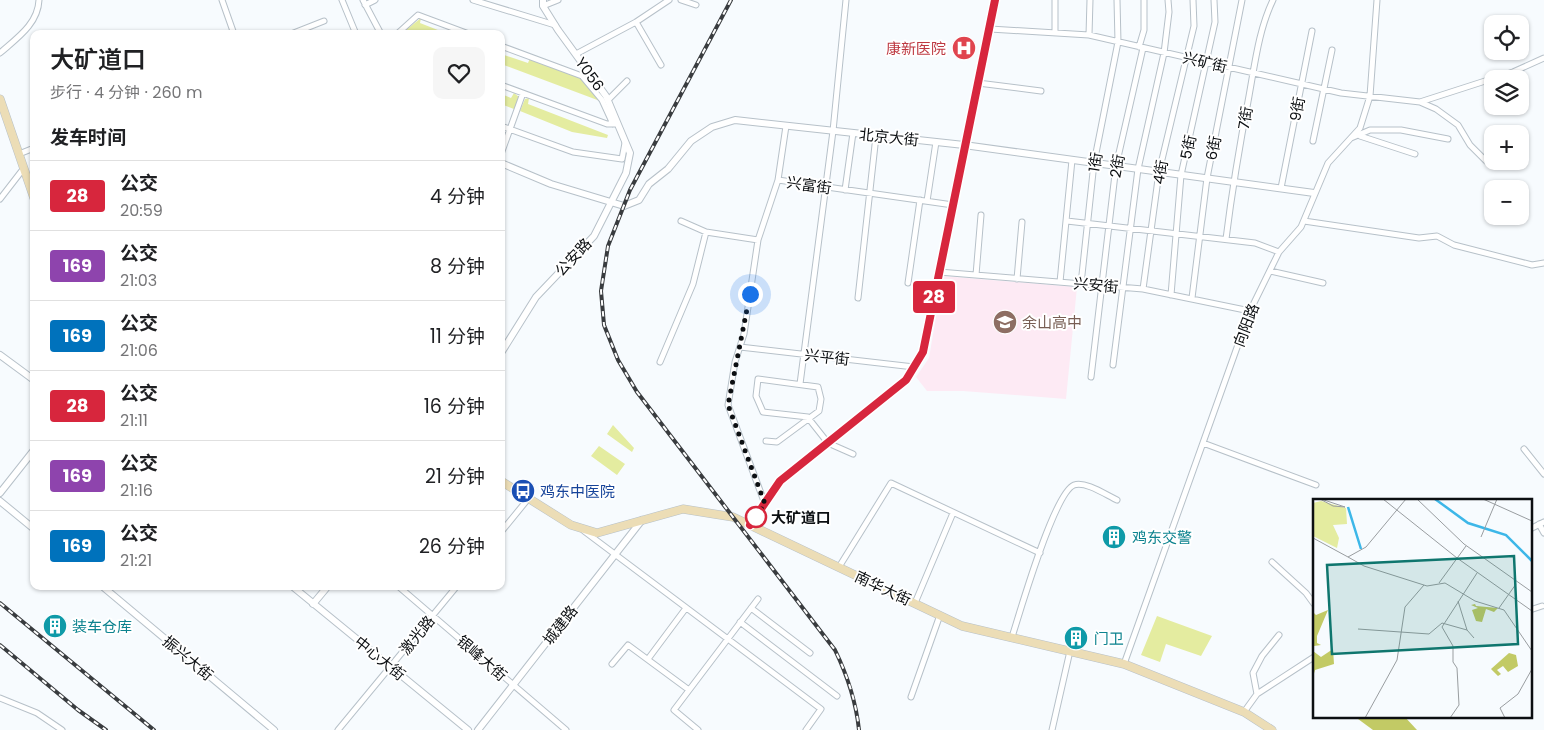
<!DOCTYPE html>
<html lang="zh">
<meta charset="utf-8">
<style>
body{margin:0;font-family:Poppins,"Noto Sans SC",sans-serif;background:#f6f6f6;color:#202124;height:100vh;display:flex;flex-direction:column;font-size:19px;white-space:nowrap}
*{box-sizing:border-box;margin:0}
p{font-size:16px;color:#757577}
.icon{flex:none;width:28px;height:28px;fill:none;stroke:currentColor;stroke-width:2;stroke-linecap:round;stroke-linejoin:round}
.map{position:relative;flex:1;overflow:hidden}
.side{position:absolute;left:30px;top:30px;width:475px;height:560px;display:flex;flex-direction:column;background:#fff;border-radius:10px;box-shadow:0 1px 4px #0004}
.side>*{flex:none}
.badge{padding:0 10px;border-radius:4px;font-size:18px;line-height:32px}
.controls{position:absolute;left:1484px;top:15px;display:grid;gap:10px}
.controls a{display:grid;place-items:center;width:45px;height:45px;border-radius:10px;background:#fff;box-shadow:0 1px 4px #0004;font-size:25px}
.you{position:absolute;width:25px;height:25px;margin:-12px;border:4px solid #fff;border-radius:50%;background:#1a73e8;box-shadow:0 0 0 8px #1a73e833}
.map>.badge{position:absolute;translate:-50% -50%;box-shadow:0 0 0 2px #fff}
h2{padding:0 20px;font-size:19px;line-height:45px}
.round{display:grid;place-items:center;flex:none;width:52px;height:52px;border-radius:10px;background:#f6f6f6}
.head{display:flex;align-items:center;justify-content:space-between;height:85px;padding:0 20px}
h1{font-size:24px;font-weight:600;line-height:38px}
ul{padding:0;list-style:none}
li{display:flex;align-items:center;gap:15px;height:70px;padding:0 20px;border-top:1px solid #e0e0e0}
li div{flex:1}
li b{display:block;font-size:19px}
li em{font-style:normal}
li .badge{min-width:55px;font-weight:700;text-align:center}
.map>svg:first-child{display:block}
.education{fill:#fdeaf4}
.green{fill:#e4eca0}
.forest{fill:#c2ca65}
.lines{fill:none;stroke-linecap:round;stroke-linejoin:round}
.minor-casing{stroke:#b7c1c9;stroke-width:7}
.tertiary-casing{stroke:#b7c1c9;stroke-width:8}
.secondary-casing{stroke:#b7c1c9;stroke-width:9}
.minor{stroke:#fff;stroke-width:5}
.tertiary{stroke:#fff;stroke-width:6}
.secondary{stroke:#ecddb6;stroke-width:8}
.rail-casing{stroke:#393c3f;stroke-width:4}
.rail{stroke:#fff;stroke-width:2;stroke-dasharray:5.5;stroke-linecap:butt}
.line-casing{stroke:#fff;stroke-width:11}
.line{stroke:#d7263d;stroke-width:8}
.walk{stroke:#0c0f12;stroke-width:5;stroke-dasharray:0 9}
.stop-dot{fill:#fff;stroke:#d7263d;stroke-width:2.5}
.labels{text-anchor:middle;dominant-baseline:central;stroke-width:4;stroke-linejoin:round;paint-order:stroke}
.health-label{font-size:15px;fill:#be3a42;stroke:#fff;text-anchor:end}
.street-label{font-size:15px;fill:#0c0f12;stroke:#fff}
.education-label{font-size:15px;fill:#785e54;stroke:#fff;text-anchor:start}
.transit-label{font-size:15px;fill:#164399;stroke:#fff;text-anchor:start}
.stop-label{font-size:15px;font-weight:bold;fill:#0c0f12;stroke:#fff;text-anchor:start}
.culture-label{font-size:15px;fill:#0d838f;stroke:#fff;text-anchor:start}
.inset-river{fill:none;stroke:#3db7e8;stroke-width:2.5}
.inset-road{fill:none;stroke:#999da0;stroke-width:1}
.view{fill:#0f766e;fill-opacity:0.15;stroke:#0f766e;stroke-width:2.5}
.inset-edge{fill:none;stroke:#0c0f12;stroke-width:2.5}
</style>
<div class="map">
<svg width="1544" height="730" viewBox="0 0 1544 730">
<rect width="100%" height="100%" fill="#f7fbfe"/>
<path class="education" d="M 943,276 L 1077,287 L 1066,399 L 963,391 L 927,391 L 916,377 L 929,358 Z"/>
<path class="green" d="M 421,18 L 420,23 L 448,34 L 421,34 L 411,30 L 409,34 L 401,34 Z
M 501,54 L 528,63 L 530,58 L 581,77 L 600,101 L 501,64 Z
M 514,93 L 519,97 L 514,109 L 501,104 L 501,94 L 511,98 Z
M 529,98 L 528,104 L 608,135 L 607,138 L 572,132 L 520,111 L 525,99 Z
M 613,425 L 634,448 L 632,452 L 607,434 Z
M 599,446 L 625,464 L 617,475 L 591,456 Z
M 1157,616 L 1212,636 L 1201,656 L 1166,644 L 1160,662 L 1141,655 Z"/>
<path class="forest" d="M 1354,716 L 1404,716 L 1417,730 L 1373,730 Z"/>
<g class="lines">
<g class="minor-casing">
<path id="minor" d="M 222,0 L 234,34
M 342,0 L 356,34
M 363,0 L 381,34
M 473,0 L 555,25
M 681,0 L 696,5
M 1055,0 L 1055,33
M 365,5 L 375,0
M 543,6 L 558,0
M 636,22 L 661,65
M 990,29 L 1089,35 L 1341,93 L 1420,102 L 1436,109 L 1458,125 L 1470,145 L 1486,161
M 291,34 L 324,21
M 397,34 L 418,15 L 469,34
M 1089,35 L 1090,0
M 501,46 L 582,76 L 602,100 L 613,124
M 1139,47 L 1144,30 L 1144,0
M 0,53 C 17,38 38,24 39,0
M 576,54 L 636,22 L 669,0
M 978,83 L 1041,91
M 501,85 L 607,124 L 615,124
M 608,100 L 627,81
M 1420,102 L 1513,72 L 1544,58
M 501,126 L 573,152 L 622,159 L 625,143
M 1360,136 L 1415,154
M 1351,138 L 1370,130 L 1401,130 L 1448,139
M 1313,141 L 1332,50
M 19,154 L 34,148
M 501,154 L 523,93
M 778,180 L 786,126
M 1281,188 L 1312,31
M 845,190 L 853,133
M 0,199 L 24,168
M 927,201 L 936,142
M 681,221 L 706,232 L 758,240 L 778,180 L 953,205
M 1067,221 L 1255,243 L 1279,252
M 1304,221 L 1419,238 L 1437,236 L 1454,245 L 1532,265 L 1544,263
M 1226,239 C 1232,191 1240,143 1249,96 C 1255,63 1259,29 1273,0
M 758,240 L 744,334 L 735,362 L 728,405 L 765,504
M 1270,271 L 1323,283
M 939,272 L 1143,289 L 1250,311
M 976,275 L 981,215
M 1017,279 L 1022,222
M 1060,282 L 1072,160
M 908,283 L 920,200
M 1081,284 L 1094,163 L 1118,42 L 1117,0
M 1143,289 L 1159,172 L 1194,26 L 1193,0
M 1171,295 L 1181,175 L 1215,22 L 1214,0
M 858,298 L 876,136
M 1192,298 L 1207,178 L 1242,0
M 740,347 L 914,367
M 660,362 L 693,284 L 706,232
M 1113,365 L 1138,169 L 1164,53 L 1169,12 L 1168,0
M 1091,377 L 1116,166 L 1143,48
M 800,384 L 833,131 L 846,0
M 766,441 L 777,442 L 819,411 L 821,399 L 818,387 L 758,379 L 756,396 L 763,412 L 808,417 L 809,419 L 828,443 L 853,454
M 1203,443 L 1316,485
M 1524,449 L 1544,474
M 1539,524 L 1544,533
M 1530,529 L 1544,522
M 584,531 L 821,709 L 806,730
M 501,532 L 528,499
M 1272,562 L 1306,593 L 1314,604
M 839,567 L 891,483 L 1040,553
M 398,586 L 566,730
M 915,603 L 953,513
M 751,608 L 810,653
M 1530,610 L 1542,606
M 740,622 L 837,696
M 1012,637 C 1020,612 1054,493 1074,485 C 1086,481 1106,495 1117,500
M 648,659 L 686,608
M 612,664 L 628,645 L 689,690
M 1124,664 L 1250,311 L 1279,252 L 1301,227 L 1328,163 L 1360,128 L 1370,96 L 1377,0
M 1257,694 L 1253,673 L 1262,656 L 1279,635
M 911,697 L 940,615
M 0,698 L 37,713 L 62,730
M 1244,712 L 1257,694 L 1314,657
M 338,730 L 457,586
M 698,730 L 674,710 L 758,599
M 1052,730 L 1070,651"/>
</g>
<g class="tertiary-casing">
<path id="tertiary" d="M 501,163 L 551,184 L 624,206 L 639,200 L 649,184 L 668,169 L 691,141 L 712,127 L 735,120 L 964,145 L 1314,193
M 501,353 L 536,297 L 594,236 L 626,173 L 630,153 L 606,96 L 558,30 L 543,6 L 543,0
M 0,355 L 34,380
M 0,493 L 34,450
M 0,501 L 34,529
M 750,525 L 780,481 L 906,381 L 923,352 L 995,0
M 102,586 L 274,730
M 292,586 L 468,730
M 313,604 L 328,586
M 478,730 L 642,520"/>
</g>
<g class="secondary-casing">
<path id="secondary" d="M 0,99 L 34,198
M 501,481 L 571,525 L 597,533 L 683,509 L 733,517 L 962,626 L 1124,664 L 1244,712 L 1272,730"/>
</g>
<use href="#minor" class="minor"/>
<use href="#tertiary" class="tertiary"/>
<use href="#secondary" class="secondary"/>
<g class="rail-casing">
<path id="rail" d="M 731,0 L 630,190 L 608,246 L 601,291 L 604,325 L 618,360 L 637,392 L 835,650 C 848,677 856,701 859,730
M 0,603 L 154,730
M 0,645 L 78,710 L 106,730"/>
</g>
<use href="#rail" class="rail"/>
</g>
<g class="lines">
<g class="line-casing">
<path id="line" d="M 750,525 L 780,481 L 906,380 L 923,352 L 995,0"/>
</g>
<use href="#line" class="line"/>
<path class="walk" d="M 750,294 L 728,405 L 765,504 L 756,517"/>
</g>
<defs>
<g id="hospital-disc" transform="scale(1.25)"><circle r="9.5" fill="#e0444e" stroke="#fff"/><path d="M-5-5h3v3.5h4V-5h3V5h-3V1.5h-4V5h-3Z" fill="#fff"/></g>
<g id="school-disc" transform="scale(1.25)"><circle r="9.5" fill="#8d6e63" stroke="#fff"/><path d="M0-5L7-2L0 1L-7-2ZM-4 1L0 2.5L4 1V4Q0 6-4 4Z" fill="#fff"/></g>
<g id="bus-disc" transform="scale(1.25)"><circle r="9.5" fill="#1a4fb4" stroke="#fff"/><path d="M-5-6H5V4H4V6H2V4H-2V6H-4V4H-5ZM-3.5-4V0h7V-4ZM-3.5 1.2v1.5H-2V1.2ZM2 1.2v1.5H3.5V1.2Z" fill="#fff"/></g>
<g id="building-disc" transform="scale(1.25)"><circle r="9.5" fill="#0f9aa8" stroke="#fff"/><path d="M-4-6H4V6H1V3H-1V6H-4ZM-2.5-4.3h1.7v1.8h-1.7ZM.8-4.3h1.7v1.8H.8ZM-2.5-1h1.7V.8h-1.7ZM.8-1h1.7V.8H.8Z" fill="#fff"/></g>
</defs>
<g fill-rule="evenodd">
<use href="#hospital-disc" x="964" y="48"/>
<use href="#school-disc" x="1005" y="322"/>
<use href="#bus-disc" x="523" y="491"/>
<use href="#building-disc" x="1114" y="537"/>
<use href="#building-disc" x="55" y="626"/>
<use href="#building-disc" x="1076" y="638"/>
</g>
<circle class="stop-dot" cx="756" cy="517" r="10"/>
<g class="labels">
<g class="health-label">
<text x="946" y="48">康新医院</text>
</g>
<g class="street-label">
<text transform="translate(1205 62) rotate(13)">兴矿街</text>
<text transform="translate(590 74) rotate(54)">Y056</text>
<text transform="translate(1297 109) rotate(-79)">9街</text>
<text transform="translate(1245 118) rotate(-80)">7街</text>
<text transform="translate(889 137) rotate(6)">北京大街</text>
<text transform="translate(1188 147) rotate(-77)">5街</text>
<text transform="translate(1213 148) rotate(-79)">6街</text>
<text transform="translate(1095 162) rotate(-81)">1街</text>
<text transform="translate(1117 166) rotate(-80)">2街</text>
<text transform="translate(1160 172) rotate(-80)">4街</text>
<text transform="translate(809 185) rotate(8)">兴富街</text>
<text transform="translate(573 257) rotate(-47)">公安路</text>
<text transform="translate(1096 285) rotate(5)">兴安街</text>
<text transform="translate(1246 325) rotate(-69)">向阳路</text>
<text transform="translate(827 357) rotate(6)">兴平街</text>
<text transform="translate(883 588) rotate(25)">南华大街</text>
<text transform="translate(560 625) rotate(-52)">城建路</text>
<text transform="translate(417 635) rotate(-51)">激光路</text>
<text transform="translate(188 658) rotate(40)">振兴大街</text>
<text transform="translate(380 658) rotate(39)">中心大街</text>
<text transform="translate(482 658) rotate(41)">银峰大街</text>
</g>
<g class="education-label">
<text x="1022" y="322">余山高中</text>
</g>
<g class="transit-label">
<text x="540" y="491">鸡东中医院</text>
</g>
<g class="stop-label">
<text x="771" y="517">大矿道口</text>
</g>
<g class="culture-label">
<text x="1132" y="537">鸡东交警</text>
<text x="72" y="626">装车仓库</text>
<text x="1094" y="638">门卫</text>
</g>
</g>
<g transform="translate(1313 499)">
<rect width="219" height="219" fill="#f7fbfe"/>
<path d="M 8,2 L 33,9 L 34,25 L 20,26 L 26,39 L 24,49 L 0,37 L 0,4 Z" fill="#e4eca0"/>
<path d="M 162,105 L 163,107 L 185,109 L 181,113 L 173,110 L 169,123 L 163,122 L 159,111 L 165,109 L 158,106 ZM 15,111 L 4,137 L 4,144 L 8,146 L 1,147 L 0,152 L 8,158 L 20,150 L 21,165 L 2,171 L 0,178 L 0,113 L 3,116 ZM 196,154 L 203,156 L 205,167 L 195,173 L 190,167 L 184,171 L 188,175 L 185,177 L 178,170 Z" fill="#c2ca65"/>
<path class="inset-river" d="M 122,0 L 155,24 L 193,36 L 219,62M 35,8 L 48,50"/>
<path class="inset-road" d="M 7,0 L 20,7 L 32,8 L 8,0M 70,0 L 144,59 L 219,112M 104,0 L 151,45 L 219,93M 170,0 L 219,22M 168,38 L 184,0M 0,39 L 35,58M 35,58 L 51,67 L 114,87 L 132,84 L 162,102 L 191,111 L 219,152M 35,58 L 53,48 L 93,0M 126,84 L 153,47M 145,102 L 154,131 L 161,139M 186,109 L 203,85M 45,130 L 116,135 L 129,124 L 154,131M 52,219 L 84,161 L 92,108 L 111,86M 137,219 L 146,206 L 144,169 L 140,163 L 140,147 L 129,128 L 164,74M 192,219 L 187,209 L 205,195 L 219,170"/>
<path class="view" d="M 201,57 L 205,145 L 19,155 L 14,66 Z"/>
<rect width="219" height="219" class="inset-edge"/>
</g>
</svg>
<div class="controls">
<a><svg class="icon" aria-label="locate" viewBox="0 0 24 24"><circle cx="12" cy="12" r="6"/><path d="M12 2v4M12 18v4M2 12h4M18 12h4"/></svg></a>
<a><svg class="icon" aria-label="layers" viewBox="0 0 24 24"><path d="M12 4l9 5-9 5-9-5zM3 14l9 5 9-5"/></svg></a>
<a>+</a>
<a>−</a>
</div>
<div class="you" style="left:750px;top:294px"></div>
<b class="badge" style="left:934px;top:297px;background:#d7263d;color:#fff">28</b>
<section class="side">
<div class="head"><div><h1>大矿道口</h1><p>步行 · 4 分钟 · 260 m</p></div><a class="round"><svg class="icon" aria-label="heart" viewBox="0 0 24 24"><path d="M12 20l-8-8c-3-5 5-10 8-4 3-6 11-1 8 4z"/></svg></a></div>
<h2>发车时间</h2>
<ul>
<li><span class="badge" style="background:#d7263d;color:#fff">28</span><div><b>公交</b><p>20:59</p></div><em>4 分钟</em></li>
<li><span class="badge" style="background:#8e44ad;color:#fff">169</span><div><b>公交</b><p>21:03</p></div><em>8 分钟</em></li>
<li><span class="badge" style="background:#0072bc;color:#fff">169</span><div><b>公交</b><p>21:06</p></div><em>11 分钟</em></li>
<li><span class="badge" style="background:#d7263d;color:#fff">28</span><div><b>公交</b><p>21:11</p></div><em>16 分钟</em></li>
<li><span class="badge" style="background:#8e44ad;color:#fff">169</span><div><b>公交</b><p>21:16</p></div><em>21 分钟</em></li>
<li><span class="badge" style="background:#0072bc;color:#fff">169</span><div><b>公交</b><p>21:21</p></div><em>26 分钟</em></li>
</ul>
</section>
</div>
